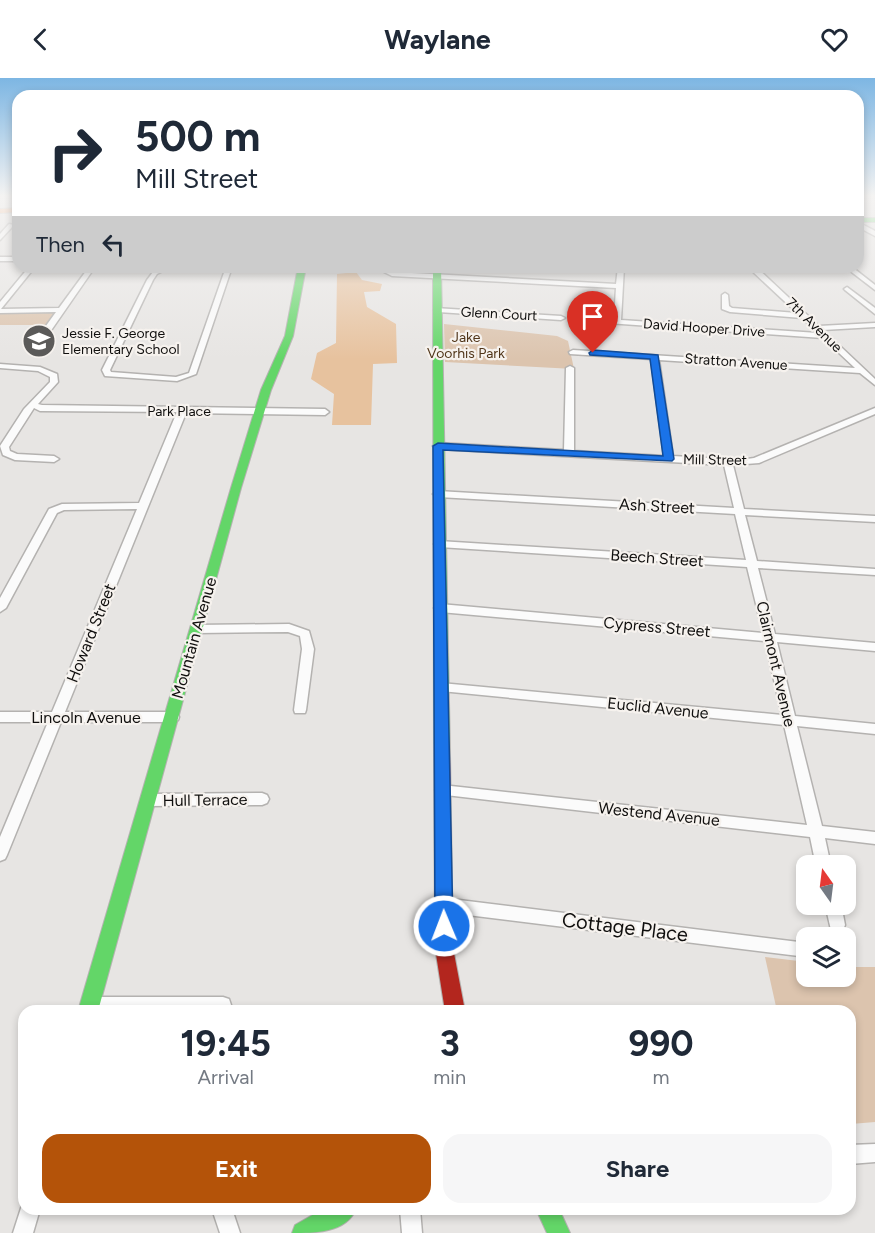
<!DOCTYPE html>
<html lang="en">
<head>
<meta charset="utf-8">
<style>
  :root { --surface:#fff; --page:#f6f6f7; --text:#1f2937; --muted:#747a83; --accent:#b45309 }
  body { margin:0; font-family:Figtree,sans-serif; background:var(--page); color:var(--text); height:100vh; display:flex; flex-direction:column; font-size:22px; white-space:nowrap }
  * { box-sizing:border-box; margin:0 }
  p { font-size:20px; color:var(--muted) }
  .icon { flex:none; width:33px; height:33px; fill:none; stroke:currentColor; stroke-width:2; stroke-linecap:round; stroke-linejoin:round }
  .map { position:relative; flex:1; overflow:hidden }
  .panel { position:absolute; left:18px; top:927px; width:838px; height:210px; display:flex; flex-direction:column; background:var(--surface); border-radius:18px; box-shadow:0 3px 9px #0003 }
  .panel>* { flex:none }
  .hud { position:absolute; left:12px; top:12px; width:852px; height:183px; border-radius:18px; box-shadow:0 3px 9px #0003; background:#fff; color:var(--text); overflow:hidden }
  .needle { width:39px; rotate:346deg }
  .tools { position:absolute; left:796px; top:777px; display:grid; gap:12px }
  .tools a { display:grid; place-items:center; width:60px; height:60px; border-radius:12px; background:var(--surface); box-shadow:0 3px 9px #0003; font-size:30px }
  .pin { position:absolute; display:grid; place-items:center; width:51px; height:51px; color:#fff; margin:-62px -26px; border-radius:50% 50% 50% 0; rotate:-45deg; box-shadow:0 0 6px #0007 }
  .pin .icon { rotate:45deg }
  .me { position:absolute; width:66px; margin:-33px; rotate:359deg; stroke-linejoin:round; filter:drop-shadow(0 0 4px #0008) }
  .turn { display:flex; align-items:center; gap:21px; height:126px; padding:0 24px; font-size:27px }
  .turn .icon { width:78px; height:78px; stroke-width:2.5 }
  .turn b { display:block; font-size:42px; line-height:51px }
  .then { display:flex; align-items:center; height:57px; padding:0 24px; background:#0003; gap:12px; font-size:22px }
  .eta { display:flex; justify-content:space-evenly; align-items:center; height:102px; text-align:center }
  .eta b { font-size:36px; font-weight:700; line-height:42px }
  .action { display:flex; gap:12px; margin-top:auto; padding:12px 24px }
  .action a { flex:1; height:69px; border-radius:18px; background:var(--accent); color:#fff; font-size:24px; font-weight:700; line-height:69px; text-align:center }
  .action a+a { background:var(--page); color:var(--text) }
  header { display:flex; justify-content:space-between; align-items:center; height:78px; padding:0 24px; background:var(--surface); font-size:27px; font-weight:700 }
  .map>svg:first-child { display:block }
  .green { fill:#dcc4ae }
  .forest { fill:#e7c29e }
  .lines { fill:none; stroke-linecap:round; stroke-linejoin:round }
  .street-casing { stroke:#b4b2b0; stroke-width:3 }
  .fast-casing { stroke:#b4b2b0; stroke-width:2 }
  .slow-casing { stroke:#b4b2b0; stroke-width:2 }
  .jam-casing { stroke:#b4b2b0; stroke-width:2 }
  .street { fill:#fbfbfb; fill-rule:evenodd }
  .fast { fill:#63d668; fill-rule:evenodd }
  .slow { fill:#ff974d; fill-rule:evenodd }
  .jam { fill:#b3261e; fill-rule:evenodd }
  .route { fill:#1a73e8; stroke:#114b97; stroke-width:1.5 }
  .labels { text-anchor:middle; dominant-baseline:central; stroke-width:4.5; stroke-linejoin:round; paint-order:stroke }
  .far-street-label { font-size:14px; fill:#100f0e; stroke:#f6f2ee }
  .far-poi-label { font-size:14px; fill:#100f0e; stroke:#f6f2ee; text-anchor:start }
  .far-park-label { font-size:14px; fill:#51361a; stroke:#f6f2ee }
  .street-label { font-size:16px; fill:#100f0e; stroke:#f6f2ee }
  .near-street-label { font-size:20px; fill:#100f0e; stroke:#f6f2ee }
</style>
</head>
<body>
<header><svg class="icon" aria-label="back" viewBox="0 0 24 24"><path d="M15 5l-7 7 7 7"/></svg>Waylane<svg class="icon" aria-label="heart" viewBox="0 0 24 24"><path d="M12 20l-8-8c-3-5 5-10 8-4 3-6 11-1 8 4z"/></svg></header>
<div class="map">
<svg width="875" height="1155" viewBox="0 0 875 1155">
  <rect width="100%" height="100%" fill="#e7e5e3"/>
  <g class="green">
    <polygon points="61,232 53,247 0,247 0,234"/>
    <polygon points="444,246 557,258 568,263 574,291 445,284"/>
    <polygon points="765,879 807,884 807,898 846,898 846,889 875,889 875,1044 851,1046 850,933 777,933"/>
  </g>
  <polygon class="forest" points="356,194 362,202 382,206 380,213 364,214 367,229 396,246 397,285 373,286 371,347 332,347 334,316 311,301 317,275 336,265 337,196"/>
  <g class="lines">
    <g class="street-casing">
      <g id="street">
        <polygon points="858,144 875,153 875,158 858,149"/>
        <polygon points="9,146 14,147 0,162 0,156"/>
        <rect x="0" y="179" width="18" height="4"/>
        <polygon points="29,189 35,189 1,231 59,230 89,189 95,189 50,254 43,252 56,234 0,235 0,224"/>
        <polygon points="163,189 171,189 157,196 153,202 110,292 111,294 176,299 189,295 226,189 232,189 196,296 177,303 105,298 102,292 147,202 153,194"/>
        <polygon points="382,189 393,194 616,206 618,189 624,189 621,242 818,255 802,240 730,234 722,231 722,217 725,215 728,217 729,228 732,230 797,235 752,193 711,191 708,189 756,189 819,248 875,245 875,249 823,252 875,301 875,307 860,295 659,282 673,378 740,382 754,380 875,330 875,336 759,385 733,387 744,431 875,438 875,444 745,437 757,483 875,491 875,497 758,490 775,556 875,565 875,573 777,564 795,638 875,646 875,656 797,648 822,748 875,754 875,766 825,760 831,788 816,788 810,759 437,716 435,712 437,708 442,707 807,747 784,647 441,613 435,609 441,605 782,637 765,563 440,534 434,530 440,526 763,555 747,489 439,469 434,466 439,463 746,482 735,436 438,419 433,416 438,413 734,430 724,387 438,371 433,368 438,365 564,372 566,290 570,288 574,290 574,373 664,378 651,281 570,276 569,274 573,272 855,290 823,260 579,243 579,239 582,239 614,241 616,210 392,198 380,192 380,190"/>
        <polygon points="845,189 852,189 875,207 875,212"/>
        <polygon points="847,209 875,230 875,236 845,212 844,211"/>
        <polygon points="435,230 561,238 565,240 561,242 438,234 434,232"/>
        <polygon points="0,286 40,289 57,296 58,304 38,326 42,327 325,331 329,334 325,337 186,335 65,634 173,634 178,636 179,639 178,642 173,644 61,644 7,777 5,781 0,783 0,759 48,644 0,644 0,634 52,634 137,431 64,432 57,435 6,530 0,534 0,520 49,431 62,426 139,425 177,334 40,333 34,330 9,369 10,373 17,376 54,378 59,381 54,384 15,382 3,377 0,368 24,331 50,304 50,299 38,293 0,290"/>
        <polygon points="289,546 309,553 314,571 306,632 305,635 295,635 294,632 302,571 300,558 288,554 197,555 191,551 197,547"/>
        <polygon points="262,715 267,717 269,721 267,725 262,727 149,728 144,726 142,722 144,718 149,716"/>
        <polygon points="443,820 807,865 807,879 443,834 438,832 435,827 438,822"/>
        <polygon points="825,826 841,826 845,847 843,852 837,854 831,852"/>
        <polygon points="90,919 223,919 229,921 231,927 228,933 84,933 82,927 84,921"/>
        <polygon points="875,1066 875,1084 850,1086 850,1067"/>
        <polygon points="23,1124 24,1131 40,1131 33,1155 13,1155"/>
        <polygon points="212,1131 232,1131 240,1155 220,1155"/>
        <polygon points="400,1131 420,1131 422,1155 402,1155"/>
      </g>
    </g>
    <g class="fast-casing">
      <g id="fast">
        <rect x="858" y="140" width="17" height="4"/>
        <polygon points="298,189 306,189 293,258 271,312 241,410 98,933 78,933 231,410 261,312 285,258"/>
        <polygon points="433,189 441,189 450,678 447,682 437,682 434,678"/>
        <path d="M 323,1131 L 356,1131 C 346,1155 314,1155 292,1155 L 295,1147 Z"/>
        <polygon points="536,1131 559,1131 570,1155 547,1155"/>
      </g>
    </g>
    <g class="slow-casing">
      <polygon id="slow" points="18,130 18,134 0,135 0,131"/>
    </g>
    <g class="jam-casing">
      <polygon id="jam" points="442,672 447,674 450,678 453,870 465,933 445,933 435,870 434,678 437,674"/>
    </g>
    <use href="#street" class="street"/>
    <use href="#fast" class="fast"/>
    <use href="#slow" class="slow"/>
    <use href="#jam" class="jam"/>
  </g>
  <linearGradient id="sky" x2="0" y2="1"><stop stop-color="#7db6e3"/><stop offset="0.42" stop-color="#f4f3f2"/><stop offset="1" stop-color="#f4f3f2" stop-opacity="0"/></linearGradient>
  <rect width="875" height="281" fill="url(#sky)"/>
  <polygon class="route" points="593,272 658,277 674,381 672,383 443,372 453,848 450,854 444,856 437,854 435,848 433,368 438,365 663,378 650,281 590,277 589,275"/>
  <defs>
    <g id="school-disc" transform="scale(1.725)"><circle r="9.5" fill="#5b5a59" stroke="#f6f2ee"/><path d="M0-5L7-2L0 1L-7-2ZM-4 1L0 2.5L4 1V4Q0 6-4 4Z" fill="#fff"/></g>
  </defs>
  <g fill-rule="evenodd">
    <use href="#school-disc" x="39" y="263"/>
  </g>
  <g class="labels">
    <g class="far-street-label">
      <text transform="translate(499 236) rotate(3)">Glenn Court</text>
      <text transform="translate(814 247) rotate(44)">7th Avenue</text>
      <text transform="translate(704 250) rotate(4)">David Hooper Drive</text>
      <text transform="translate(736 284) rotate(4)">Stratton Avenue</text>
      <text x="179" y="333">Park Place</text>
      <text transform="translate(715 382) rotate(1)">Mill Street</text>
    </g>
    <g class="far-poi-label">
      <text x="62" y="255">Jessie F. George<tspan x="62" dy="16">Elementary School</tspan></text>
    </g>
    <g class="far-park-label">
      <text x="466" y="259">Jake<tspan x="466" dy="16">Voorhis Park</tspan></text>
    </g>
    <g class="street-label">
      <text transform="translate(657 428) rotate(3)">Ash Street</text>
      <text transform="translate(657 480) rotate(4)">Beech Street</text>
      <text transform="translate(657 549) rotate(5)">Cypress Street</text>
      <text transform="translate(91 555) rotate(-68)">Howard Street</text>
      <text transform="translate(194 560) rotate(-74)">Mountain Avenue</text>
      <text transform="translate(776 586) rotate(77)">Clairmont Avenue</text>
      <text transform="translate(658 630) rotate(6)">Euclid Avenue</text>
      <text x="86" y="639">Lincoln Avenue</text>
      <text transform="translate(205 722) rotate(-1)">Hull Terrace</text>
      <text transform="translate(659 736) rotate(6)">Westend Avenue</text>
    </g>
    <g class="near-street-label">
      <text transform="translate(625 849) rotate(7)">Cottage Place</text>
    </g>
  </g>
</svg>
<div class="tools">
<a><svg class="needle" viewBox="-14 -14 28 28"><path d="M0-13l5 13h-10z" fill="#e53935"/><path d="M0 13l5-13h-10z" fill="#747a83"/></svg></a>
<a><svg class="icon" aria-label="layers" viewBox="0 0 24 24"><path d="M12 4l9 5-9 5-9-5zM3 14l9 5 9-5"/></svg></a>
</div>
<div class="pin" style="left:593px;top:275px;background:#d93025"><svg class="icon" aria-label="arrive" viewBox="0 0 24 24"><path d="M6 21V4h12l-3 4 3 4H6"/></svg></div>
<svg class="me" style="left:444px;top:848px" viewBox="-20 -20 40 40"><circle r="17" fill="#1a73e8" stroke="#fff" stroke-width="3"/><path d="M0-11L8 9 0 5-8 9z" fill="#fff"/></svg>
<div class="hud">
<div class="turn"><svg class="icon" aria-label="right" viewBox="0 0 24 24"><path d="M7 20v-9h11M14 6l5 5-5 5"/></svg><div><b>500 m</b>Mill Street</div></div>
<div class="then">Then<svg class="icon" aria-label="left" viewBox="0 0 24 24"><path d="M17 20v-9H6M10 6l-5 5 5 5"/></svg></div>
</div>
<section class="panel">
<div class="eta">
<div><b>19:45</b><p>Arrival</p></div>
<div><b>3</b><p>min</p></div>
<div><b>990</b><p>m</p></div>
</div>
<div class="action"><a>Exit</a><a>Share</a></div>
</section>
</div>
</body>
</html>
